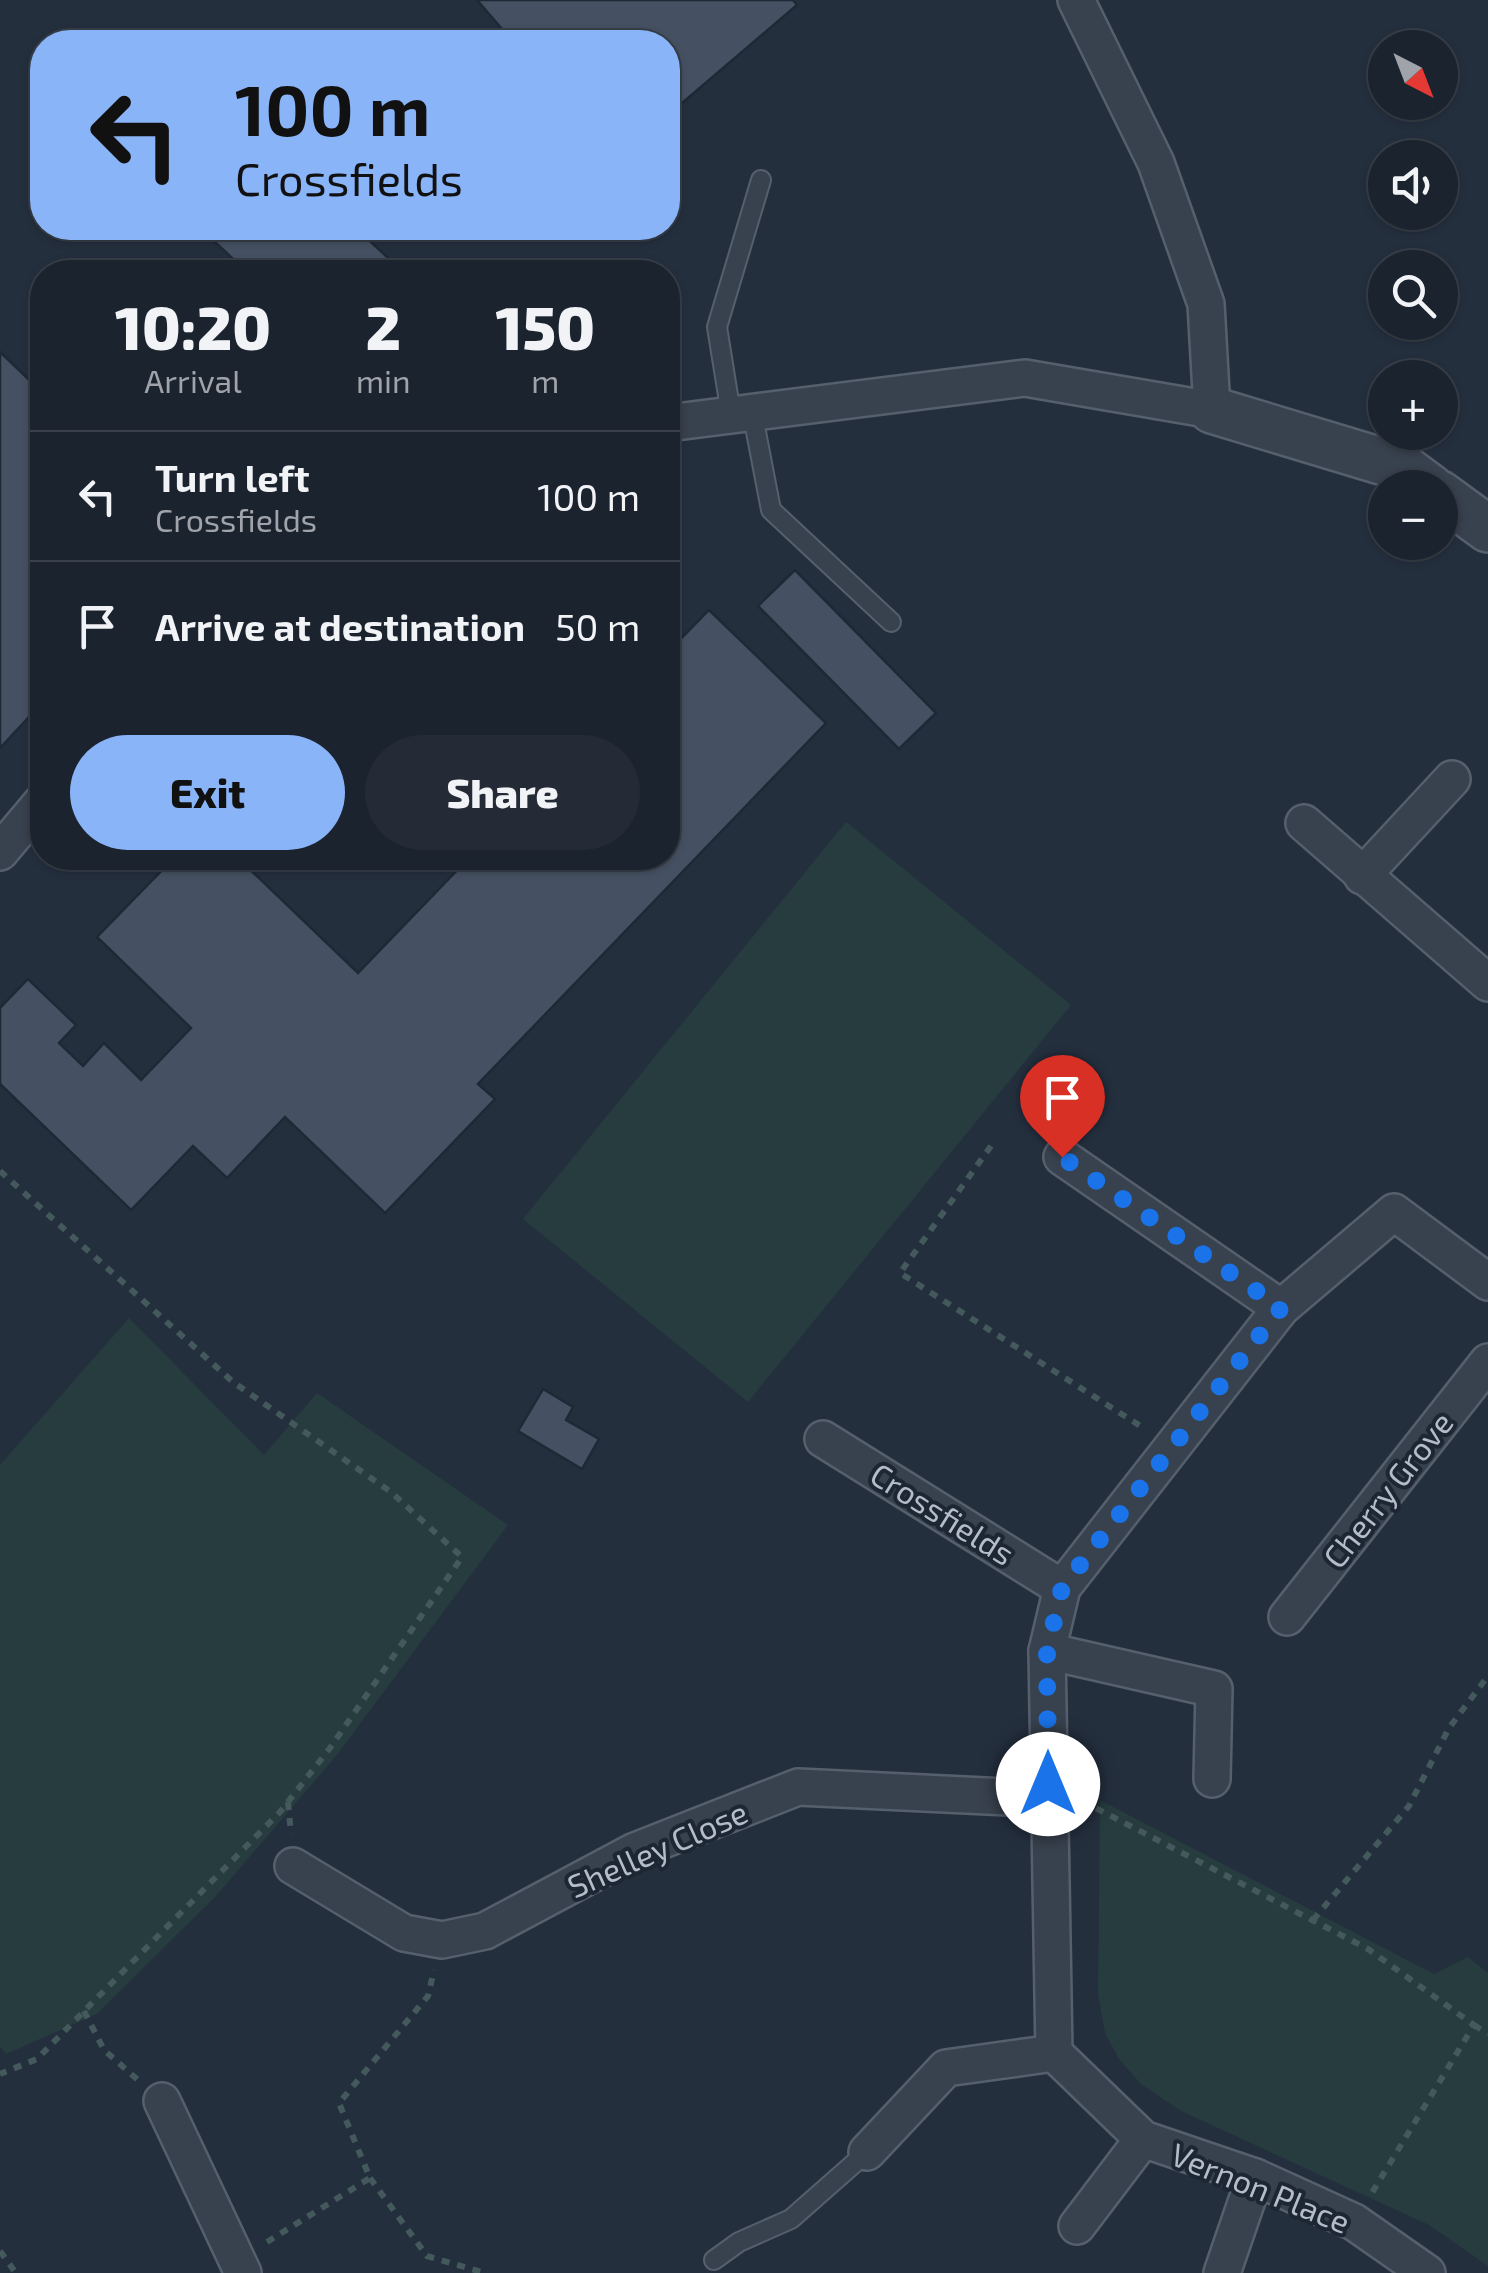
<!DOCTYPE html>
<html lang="en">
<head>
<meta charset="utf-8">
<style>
  :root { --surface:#1b232e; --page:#242b36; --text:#f1f3f6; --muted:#a0a4aa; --line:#39404a; --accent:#8ab4f8 }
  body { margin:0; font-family:"Exo 2",sans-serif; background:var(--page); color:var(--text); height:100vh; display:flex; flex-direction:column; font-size:38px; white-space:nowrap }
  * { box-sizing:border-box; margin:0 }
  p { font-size:32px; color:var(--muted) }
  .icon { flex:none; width:55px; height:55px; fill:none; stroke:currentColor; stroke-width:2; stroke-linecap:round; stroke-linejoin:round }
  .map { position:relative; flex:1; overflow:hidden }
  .panel { position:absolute; left:30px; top:260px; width:650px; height:610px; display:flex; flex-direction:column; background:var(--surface); border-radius:40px; box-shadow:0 2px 8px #0004,0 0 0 2px var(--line) }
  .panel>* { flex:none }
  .guide { position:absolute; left:30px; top:30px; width:650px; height:210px; border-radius:40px; box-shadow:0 2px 8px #0004,0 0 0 2px var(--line); background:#8ab4f8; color:#111; overflow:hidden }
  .needle { width:65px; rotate:138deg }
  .buttons { position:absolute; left:1368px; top:30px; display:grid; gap:20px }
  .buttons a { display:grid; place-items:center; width:90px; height:90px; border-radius:50%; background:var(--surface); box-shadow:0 2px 8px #0004,0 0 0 2px var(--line); font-size:50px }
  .pin { position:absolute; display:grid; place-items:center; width:85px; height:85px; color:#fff; margin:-102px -42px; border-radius:50% 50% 50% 0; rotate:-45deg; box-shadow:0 0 10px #0007 }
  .pin .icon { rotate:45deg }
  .me { position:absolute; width:110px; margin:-55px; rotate:0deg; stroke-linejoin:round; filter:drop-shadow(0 0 8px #0008) }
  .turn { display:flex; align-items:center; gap:35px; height:210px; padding:0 40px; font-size:45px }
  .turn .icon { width:130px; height:130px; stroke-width:2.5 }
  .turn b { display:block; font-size:70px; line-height:85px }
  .eta { display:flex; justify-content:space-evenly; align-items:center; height:170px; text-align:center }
  .eta b { font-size:60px; font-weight:800; line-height:70px }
  .cta { display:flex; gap:20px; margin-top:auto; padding:20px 40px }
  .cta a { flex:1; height:115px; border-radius:60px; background:var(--accent); color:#111; font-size:40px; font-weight:800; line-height:115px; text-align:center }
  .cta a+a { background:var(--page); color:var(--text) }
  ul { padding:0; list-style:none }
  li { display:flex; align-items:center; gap:30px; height:130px; padding:0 40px; border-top:2px solid var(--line) }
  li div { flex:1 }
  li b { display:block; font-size:38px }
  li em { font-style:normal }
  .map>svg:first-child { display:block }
  .green { fill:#263c3f }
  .building { fill:#455162; stroke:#1f2835; stroke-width:2.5 }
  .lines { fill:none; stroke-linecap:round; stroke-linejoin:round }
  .service-casing { stroke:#565f6c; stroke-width:22 }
  .minor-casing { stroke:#565f6c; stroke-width:40 }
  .tertiary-casing { stroke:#565f6c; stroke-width:50 }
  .path { stroke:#44595c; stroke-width:6; stroke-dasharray:8 8; stroke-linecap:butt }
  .service { stroke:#38414e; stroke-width:18 }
  .minor { stroke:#38414e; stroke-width:35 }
  .tertiary { stroke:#38414e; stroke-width:45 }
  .route { stroke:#1a73e8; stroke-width:18; stroke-dasharray:0 32.4 }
  .labels { text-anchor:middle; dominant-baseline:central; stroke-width:8; stroke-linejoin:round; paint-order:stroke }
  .street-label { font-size:32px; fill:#b4bcc9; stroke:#1d2633 }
</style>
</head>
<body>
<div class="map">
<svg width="1488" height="2273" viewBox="0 0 1488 2273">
  <rect width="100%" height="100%" fill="#242f3e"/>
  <g class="green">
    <polygon points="846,822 1071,1005 748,1402 523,1219"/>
    <polygon points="129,1318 264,1455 317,1393 508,1525 336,1756 216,1896 97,2014 6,2054 0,2047 0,1465"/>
    <polygon points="1100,1800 1434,1974 1468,1957 1488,1973 1488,2266 1429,2225 1181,2111 1141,2084 1119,2059 1105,2033 1098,1994"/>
  </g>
  <g class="building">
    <polygon points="477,0 793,0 797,5 668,115 668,42 513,42"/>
    <polygon points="200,228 356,228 403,272 247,272"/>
    <polygon points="0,352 42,392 42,703 0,748"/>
    <polygon points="795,570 936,713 899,749 758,606"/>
    <polygon points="709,610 826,723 478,1084 495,1099 385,1213 285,1117 227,1178 193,1146 131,1210 0,1084 0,1008 28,979 76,1025 59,1043 83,1066 104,1043 141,1080 191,1028 97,937 174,858 238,858 358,973 469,858 668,858 668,652"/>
    <polygon points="543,1389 573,1407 566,1420 599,1439 582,1469 518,1431"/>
  </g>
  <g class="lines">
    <g class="service-casing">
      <g id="service">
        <polyline points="752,411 771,510 891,622"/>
        <polyline points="731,414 717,327 761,180"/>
        <polyline points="714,2260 739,2242 791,2219 867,2152"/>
      </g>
    </g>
    <g class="minor-casing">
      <g id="minor">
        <polyline points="668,423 1025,378 1212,410 1206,304 1156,163 1076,0"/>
        <polyline points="1304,823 1488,983"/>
        <polyline points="0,852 42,802"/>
        <polyline points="1362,876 1452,779"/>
        <polyline points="1062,1157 1281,1308"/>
        <polyline points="823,1439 1062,1588"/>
        <polyline points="1287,1617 1488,1362"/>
        <polyline points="1047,1651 1214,1689 1212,1779"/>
        <polyline points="293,1866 404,1933 442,1940 485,1931 635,1851 798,1787 1048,1799"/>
        <polyline points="162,2101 243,2273"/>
        <polyline points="867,2152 946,2068 1054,2053"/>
        <polyline points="1077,2226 1143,2139"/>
        <polyline points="1222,2273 1255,2177"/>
        <polyline points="1427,2273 1354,2222 1255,2177 1143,2139 1054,2053 1047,1651 1062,1588 1281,1308 1394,1212 1488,1282"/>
      </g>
    </g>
    <g class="tertiary-casing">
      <g id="tertiary">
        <polyline points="1212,410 1404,468 1431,488"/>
        <polyline points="1440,494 1488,529"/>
      </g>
    </g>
    <g class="path">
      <polyline points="991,1146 900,1273 1142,1427"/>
      <polyline points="0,1171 233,1382 391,1492 462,1557 330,1748 280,1812 37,2059 0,2074"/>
      <polyline points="1082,1801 1368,1949 1474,2025 1370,2196"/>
      <polyline points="288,1802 291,1834"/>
      <polyline points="1313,1920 1409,1806 1449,1728 1488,1676"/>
      <polyline points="84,2011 104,2050 138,2080"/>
      <polyline points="1474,2025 1488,2034"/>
      <polyline points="370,2178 427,2256 485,2273"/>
      <polyline points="267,2242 370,2178 339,2103 428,1996 434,1970"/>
      <polyline points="0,2251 16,2273"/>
    </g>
    <use href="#service" class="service"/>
    <use href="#minor" class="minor"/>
    <use href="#tertiary" class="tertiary"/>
  </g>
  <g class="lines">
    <polyline class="route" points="1048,1784 1047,1651 1062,1588 1281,1308 1062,1157"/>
  </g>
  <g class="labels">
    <g class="street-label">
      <text transform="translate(1387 1489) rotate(-52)">Cherry Grove</text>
      <text transform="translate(943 1513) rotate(32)">Crossfields</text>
      <text transform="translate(657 1848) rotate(-24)">Shelley Close</text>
      <text transform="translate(1261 2187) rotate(22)">Vernon Place</text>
    </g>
  </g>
</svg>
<div class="buttons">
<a><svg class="needle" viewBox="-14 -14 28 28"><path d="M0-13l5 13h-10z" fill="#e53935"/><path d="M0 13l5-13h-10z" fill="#a0a4aa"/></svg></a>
<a><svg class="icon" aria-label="sound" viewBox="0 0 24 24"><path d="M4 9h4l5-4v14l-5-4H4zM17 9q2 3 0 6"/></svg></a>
<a><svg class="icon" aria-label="search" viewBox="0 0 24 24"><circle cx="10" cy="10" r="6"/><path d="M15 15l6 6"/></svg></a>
<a>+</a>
<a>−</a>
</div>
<div class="pin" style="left:1062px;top:1157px;background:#d93025"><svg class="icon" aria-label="arrive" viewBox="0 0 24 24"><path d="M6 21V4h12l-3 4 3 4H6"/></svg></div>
<svg class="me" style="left:1048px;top:1784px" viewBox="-20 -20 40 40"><circle r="19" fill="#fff"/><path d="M0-13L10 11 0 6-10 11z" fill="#1a73e8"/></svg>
<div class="guide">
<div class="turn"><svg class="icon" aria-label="left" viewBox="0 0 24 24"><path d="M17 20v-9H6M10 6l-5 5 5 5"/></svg><div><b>100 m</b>Crossfields</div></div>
</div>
<section class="panel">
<div class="eta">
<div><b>10:20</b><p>Arrival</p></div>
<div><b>2</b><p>min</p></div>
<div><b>150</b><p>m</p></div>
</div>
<ul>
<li><svg class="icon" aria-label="left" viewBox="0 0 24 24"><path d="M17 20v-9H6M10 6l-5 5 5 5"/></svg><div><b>Turn left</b><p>Crossfields</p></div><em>100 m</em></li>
<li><svg class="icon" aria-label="arrive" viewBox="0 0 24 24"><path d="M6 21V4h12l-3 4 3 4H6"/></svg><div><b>Arrive at destination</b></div><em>50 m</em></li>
</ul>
<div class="cta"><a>Exit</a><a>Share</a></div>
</section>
</div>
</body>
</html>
